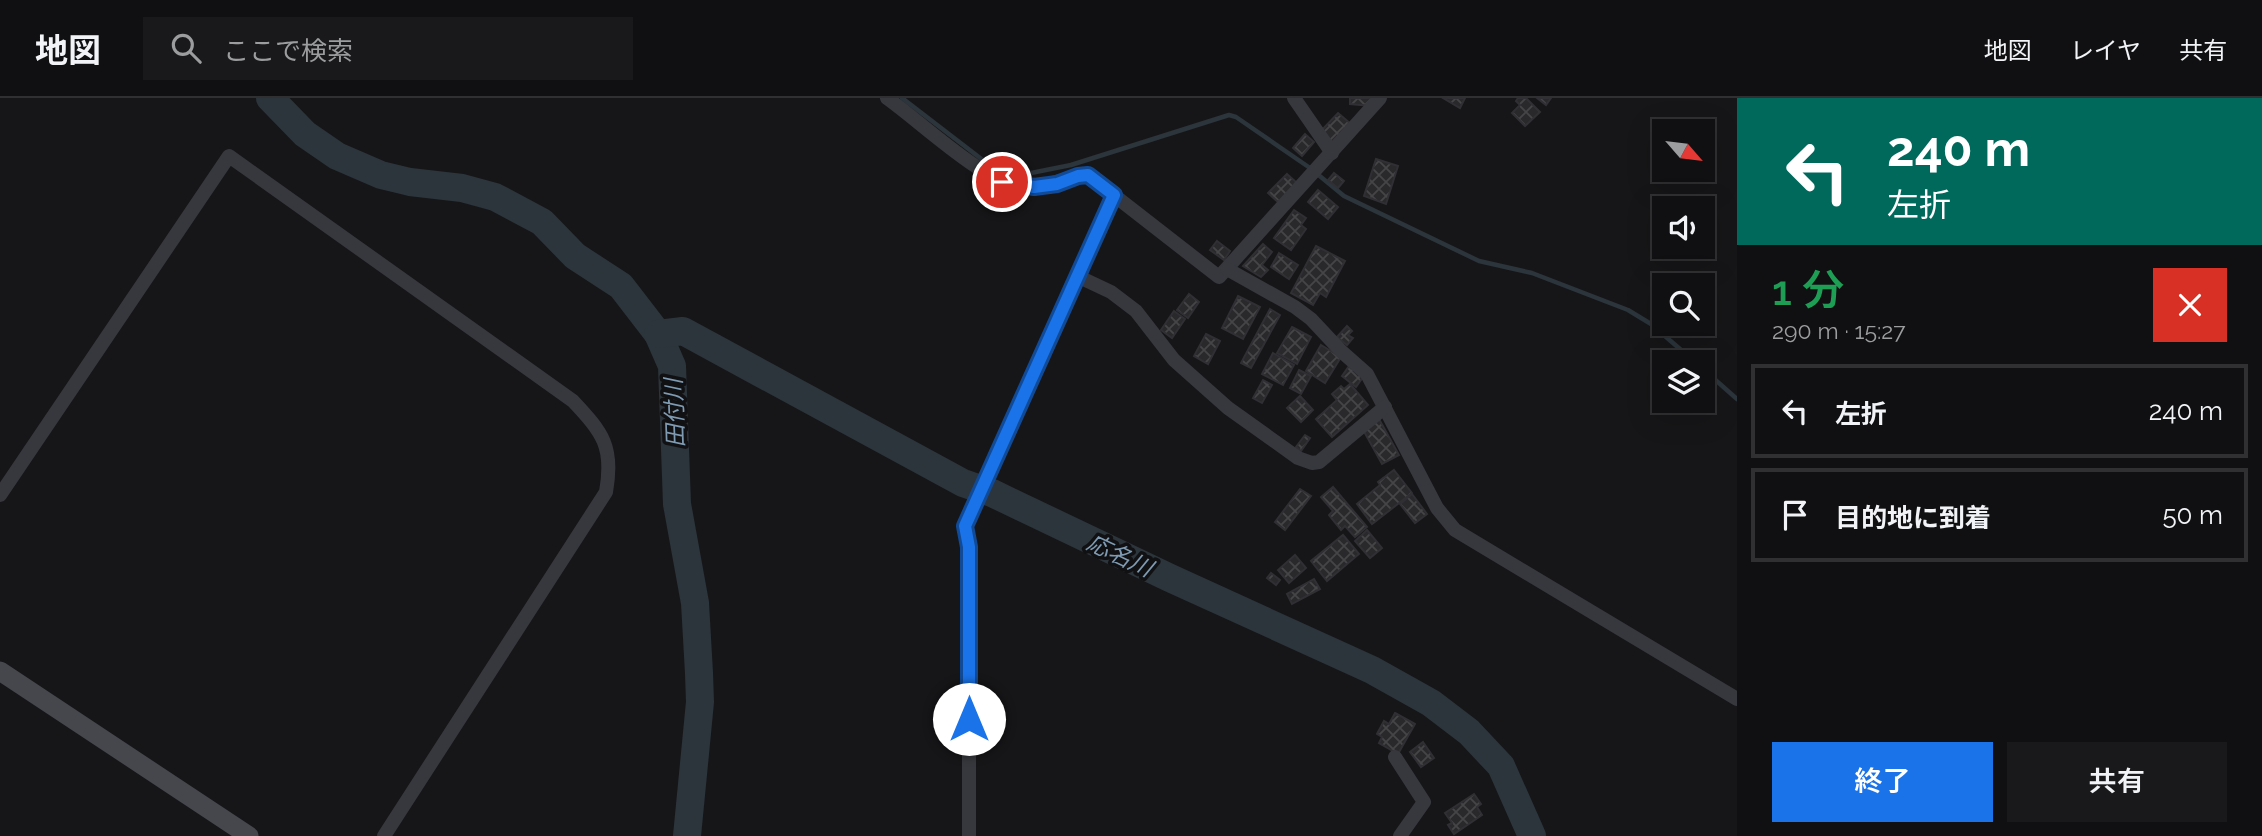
<!DOCTYPE html>
<html lang="ja">
<head>
<meta charset="utf-8">
<style>
  :root { --surface:#101012; --page:#19191b; --text:#f1f3f6; --muted:#9c9d9f; --line:#303032; --accent:#1a73e8 }
  body { margin:0; font-family:Raleway,"Noto Sans JP",sans-serif; background:var(--page); color:var(--text); height:100vh; display:flex; flex-direction:column; font-size:26px; white-space:nowrap }
  * { box-sizing:border-box; margin:0 }
  p { font-size:23px; color:var(--muted) }
  .icon { flex:none; width:38px; height:38px; fill:none; stroke:currentColor; stroke-width:2; stroke-linecap:round; stroke-linejoin:round }
  .map { position:relative; flex:1; overflow:hidden }
  .drawer { display:flex; flex-direction:column; background:var(--surface); width:525px }
  .drawer>* { flex:none }
  .guide { background:#00695c; color:#fff; overflow:hidden }
  .needle { width:46px; rotate:118deg }
  .controls { position:absolute; left:1652px; top:21px; display:grid; gap:14px }
  .controls a { display:grid; place-items:center; width:63px; height:63px; border-radius:0px; background:var(--surface); box-shadow:0 7px 28px #0002,0 0 0 2px var(--line); font-size:35px }
  .pin { position:absolute; display:grid; place-items:center; width:60px; height:60px; color:#fff; margin:-30px; border:4px solid #fff; border-radius:50%; box-shadow:0 2px 7px #0007 }
  .me { position:absolute; width:77px; margin:-38px; rotate:0deg; stroke-linejoin:round; filter:drop-shadow(0 0 5px #0008) }
  .turn { display:flex; align-items:center; gap:24px; height:147px; padding:0 35px; font-size:32px }
  .turn .icon { width:91px; height:91px; stroke-width:2.5 }
  .turn b { display:block; font-size:49px; line-height:60px }
  .round { display:grid; place-items:center; flex:none; width:74px; height:74px; border-radius:0px; background:var(--page) }
  .headline { display:flex; align-items:center; justify-content:space-between; height:119px; padding:0 35px }
  h1 { font-size:42px; font-weight:600; line-height:52px; color:#1e9e55 }
  .action { display:flex; gap:14px; margin-top:auto; padding:14px 35px }
  .action a { flex:1; height:80px; border-radius:0px; background:var(--accent); color:#fff; font-size:28px; font-weight:600; line-height:80px; text-align:center }
  .action a+a { background:var(--page); color:var(--text) }
  ul { padding:0; list-style:none }
  li { display:flex; align-items:center; gap:21px; height:94px; margin:0 14px 10px; padding:0 21px; border:4px solid var(--line); border-radius:0px }
  li div { flex:1 }
  li b { display:block; font-size:26px }
  li em { font-style:normal }
  header { display:flex; align-items:center; gap:42px; box-sizing:border-box; height:98px; padding:0 35px; background:var(--surface); border-bottom:2px solid var(--line) }
  header strong { font-size:33px }
  nav { display:flex; gap:38px; margin-inline-start:auto; font-size:24px }
  .search { width:490px; height:63px; background:var(--page); display:flex; align-items:center; gap:18px; box-sizing:border-box; padding:0 24px; border-radius:0px; color:var(--muted); font-size:26px }
  main { display:flex; flex:1; min-height:0 }
  .map>svg:first-child { display:block }
  .lines { fill:none; stroke-linecap:round; stroke-linejoin:round }
  .stream { stroke:#2c353c; stroke-width:4.5 }
  .river { stroke:#2c353c; stroke-width:28 }
  .building { fill:url(#building-cross-hatch); stroke:#303034; stroke-width:2 }
  .street { stroke:#37383d; stroke-width:14 }
  .secondary { stroke:#45474d; stroke-width:19 }
  .route-casing { stroke:#114b97; stroke-width:18 }
  .route { stroke:#1a73e8; stroke-width:12 }
  .labels { text-anchor:middle; dominant-baseline:central; stroke-width:7; stroke-linejoin:round; paint-order:stroke }
  .water-label { font-size:23px; font-style:italic; fill:#7f9bb3; stroke:#111113 }
</style>
</head>
<body>
<header>
<strong>地図</strong>
<div class="search"><svg class="icon" aria-label="search" viewBox="0 0 24 24"><circle cx="10" cy="10" r="6"/><path d="M15 15l6 6"/></svg>ここで検索</div>
<nav><a>地図</a><a>レイヤ</a><a>共有</a></nav>
</header>
<main>
<div class="map">
<svg width="1737" height="738" viewBox="0 0 1737 738">
  <defs>
    <pattern id="building-cross-hatch" width="8" height="8" patternUnits="userSpaceOnUse" patternTransform="scale(1.75)"><rect width="8" height="8" fill="#29292c"/><path d="M0 0l8 8M0 8l8-8" fill="none" stroke="#454548"/></pattern>
  </defs>
  <rect width="100%" height="100%" fill="#161618"/>
  <g class="lines">
    <g class="stream">
      <polyline points="902,0 984,63 1012,76 1021,77 1071,67 1229,17 1236,19 1310,70 1344,98 1479,163 1532,175 1628,212 1651,226 1695,264"/>
      <polyline points="1703,271 1737,301"/>
    </g>
    <g class="river">
      <polyline points="270,0 305,36 337,58 381,77 410,84 462,90 495,99 542,124 575,158 621,188 658,236 672,268 677,406 695,505 699,575 700,604 687,738"/>
      <polyline points="658,236 683,233 963,385 992,395 1170,480 1372,572 1431,605 1469,634 1501,668 1532,738"/>
    </g>
  </g>
  <g class="building">
    <polygon points="1350,0 1372,0 1371,8 1350,6"/>
    <polygon points="1443,0 1465,0 1460,10"/>
    <polygon points="1518,0 1526,0 1540,14 1525,28 1512,15 1520,7 1516,3"/>
    <polygon points="1537,0 1551,0 1546,7"/>
    <polygon points="1338,15 1351,26 1333,46 1320,34"/>
    <polygon points="1305,36 1314,44 1302,58 1293,50"/>
    <polygon points="1376,61 1398,68 1386,106 1364,98"/>
    <polygon points="1334,75 1344,83 1338,90 1328,82"/>
    <polygon points="1287,76 1297,85 1278,104 1268,95"/>
    <polygon points="1318,92 1338,109 1328,121 1308,104"/>
    <polygon points="1294,112 1306,120 1301,127 1306,131 1291,152 1274,140"/>
    <polygon points="1217,143 1230,153 1224,162 1210,152"/>
    <polygon points="1263,146 1272,154 1262,167 1268,172 1261,179 1243,168"/>
    <polygon points="1316,148 1345,163 1326,199 1320,195 1313,207 1291,195"/>
    <polygon points="1279,155 1298,167 1289,181 1271,169"/>
    <polygon points="1189,196 1199,204 1188,220 1177,212"/>
    <polygon points="1238,198 1260,209 1243,241 1222,230"/>
    <polygon points="1270,211 1280,217 1251,270 1241,265"/>
    <polygon points="1174,213 1185,221 1172,240 1161,232"/>
    <polygon points="1347,228 1352,233 1348,237 1353,240 1347,247 1337,239"/>
    <polygon points="1292,229 1311,239 1297,266 1277,255"/>
    <polygon points="1206,236 1220,243 1208,266 1194,258"/>
    <polygon points="1321,247 1341,259 1325,285 1306,273"/>
    <polygon points="1273,255 1294,267 1283,287 1262,276"/>
    <polygon points="1349,268 1363,279 1356,289 1342,278"/>
    <polygon points="1299,272 1311,278 1301,296 1290,290"/>
    <polygon points="1263,282 1272,287 1262,305 1253,300"/>
    <polygon points="1350,286 1368,307 1332,339 1316,321 1337,302 1332,296 1341,288 1344,291"/>
    <polygon points="1300,298 1313,312 1301,324 1287,310"/>
    <polygon points="1379,321 1399,357 1382,366 1362,330"/>
    <polygon points="1305,337 1310,340 1301,353 1296,349"/>
    <polygon points="1394,372 1412,395 1372,426 1357,406 1380,387 1378,384"/>
    <polygon points="1333,389 1367,429 1355,439 1345,428 1341,432 1329,417 1333,413 1321,399"/>
    <polygon points="1300,391 1311,398 1285,432 1275,424"/>
    <polygon points="1412,396 1427,416 1415,425 1400,406"/>
    <polygon points="1367,432 1382,450 1370,460 1355,443"/>
    <polygon points="1343,437 1359,456 1327,483 1311,463"/>
    <polygon points="1295,457 1306,470 1289,485 1278,472"/>
    <polygon points="1271,475 1280,482 1276,487 1267,480"/>
    <polygon points="1314,481 1320,491 1292,506 1287,496"/>
    <polygon points="1395,615 1415,626 1398,656 1379,645 1382,639 1377,636 1384,623 1389,626"/>
    <polygon points="1423,644 1434,660 1421,669 1410,654"/>
    <polygon points="1474,696 1481,706 1477,709 1482,717 1454,736 1448,727 1452,725 1445,715"/>
  </g>
  <g class="lines">
    <g class="street">
      <path d="M 887,0 C 921,24 985,86 1023,89 C 1046,91 1066,78 1088,77 L 1219,179 L 1380,0"/>
      <polyline points="1294,0 1332,55"/>
      <polyline points="1227,171 1295,209 1311,221 1341,253 1367,276 1437,410 1455,432 1737,601"/>
      <polyline points="1077,178 1111,194 1136,213 1174,262 1228,310 1298,360 1312,365 1319,364 1385,309"/>
      <path d="M 0,397 L 229,58 L 573,303 C 603,335 614,349 606,394 L 384,738"/>
      <polyline points="1395,659 1424,704 1400,738"/>
      <polyline points="969,738 969,449 966,428 1114,97"/>
    </g>
    <polyline class="secondary" points="0,573 249,738"/>
  </g>
  <g class="lines">
    <g class="route-casing">
      <polyline id="route" points="969,621 969,449 965,428 1114,97 1088,77 1078,78 1057,86 1034,89 1002,84"/>
    </g>
    <use href="#route" class="route"/>
  </g>
  <g class="labels">
    <g class="water-label">
      <text transform="translate(674 315) rotate(-92)">田付川</text>
      <text transform="translate(1120 457) rotate(25)">応名川</text>
    </g>
  </g>
</svg>
<div class="controls">
<a><svg class="needle" viewBox="-14 -14 28 28"><path d="M0-13l5 13h-10z" fill="#e53935"/><path d="M0 13l5-13h-10z" fill="#9c9d9f"/></svg></a>
<a><svg class="icon" aria-label="sound" viewBox="0 0 24 24"><path d="M4 9h4l5-4v14l-5-4H4zM17 9q2 3 0 6"/></svg></a>
<a><svg class="icon" aria-label="search" viewBox="0 0 24 24"><circle cx="10" cy="10" r="6"/><path d="M15 15l6 6"/></svg></a>
<a><svg class="icon" aria-label="layers" viewBox="0 0 24 24"><path d="M12 4l9 5-9 5-9-5zM3 14l9 5 9-5"/></svg></a>
</div>
<div class="pin" style="left:1002px;top:84px;background:#d93025"><svg class="icon" aria-label="arrive" viewBox="0 0 24 24"><path d="M6 21V4h12l-3 4 3 4H6"/></svg></div>
<svg class="me" style="left:969px;top:621px" viewBox="-20 -20 40 40"><circle r="19" fill="#fff"/><path d="M0-13L10 11 0 6-10 11z" fill="#1a73e8"/></svg>
</div>
<section class="drawer">
<div class="guide">
<div class="turn"><svg class="icon" aria-label="left" viewBox="0 0 24 24"><path d="M17 20v-9H6M10 6l-5 5 5 5"/></svg><div><b>240 m</b>左折</div></div>
</div>
<div class="headline"><div><h1>1 分</h1><p>290 m · 15:27</p></div><a class="round" style="background:#d93025;color:#fff"><svg class="icon" aria-label="close" viewBox="0 0 24 24"><path d="M6 6l12 12M18 6L6 18"/></svg></a></div>
<ul>
<li><svg class="icon" aria-label="left" viewBox="0 0 24 24"><path d="M17 20v-9H6M10 6l-5 5 5 5"/></svg><div><b>左折</b></div><em>240 m</em></li>
<li><svg class="icon" aria-label="arrive" viewBox="0 0 24 24"><path d="M6 21V4h12l-3 4 3 4H6"/></svg><div><b>目的地に到着</b></div><em>50 m</em></li>
</ul>
<div class="action"><a>終了</a><a>共有</a></div>
</section>
</main>
</body>
</html>
